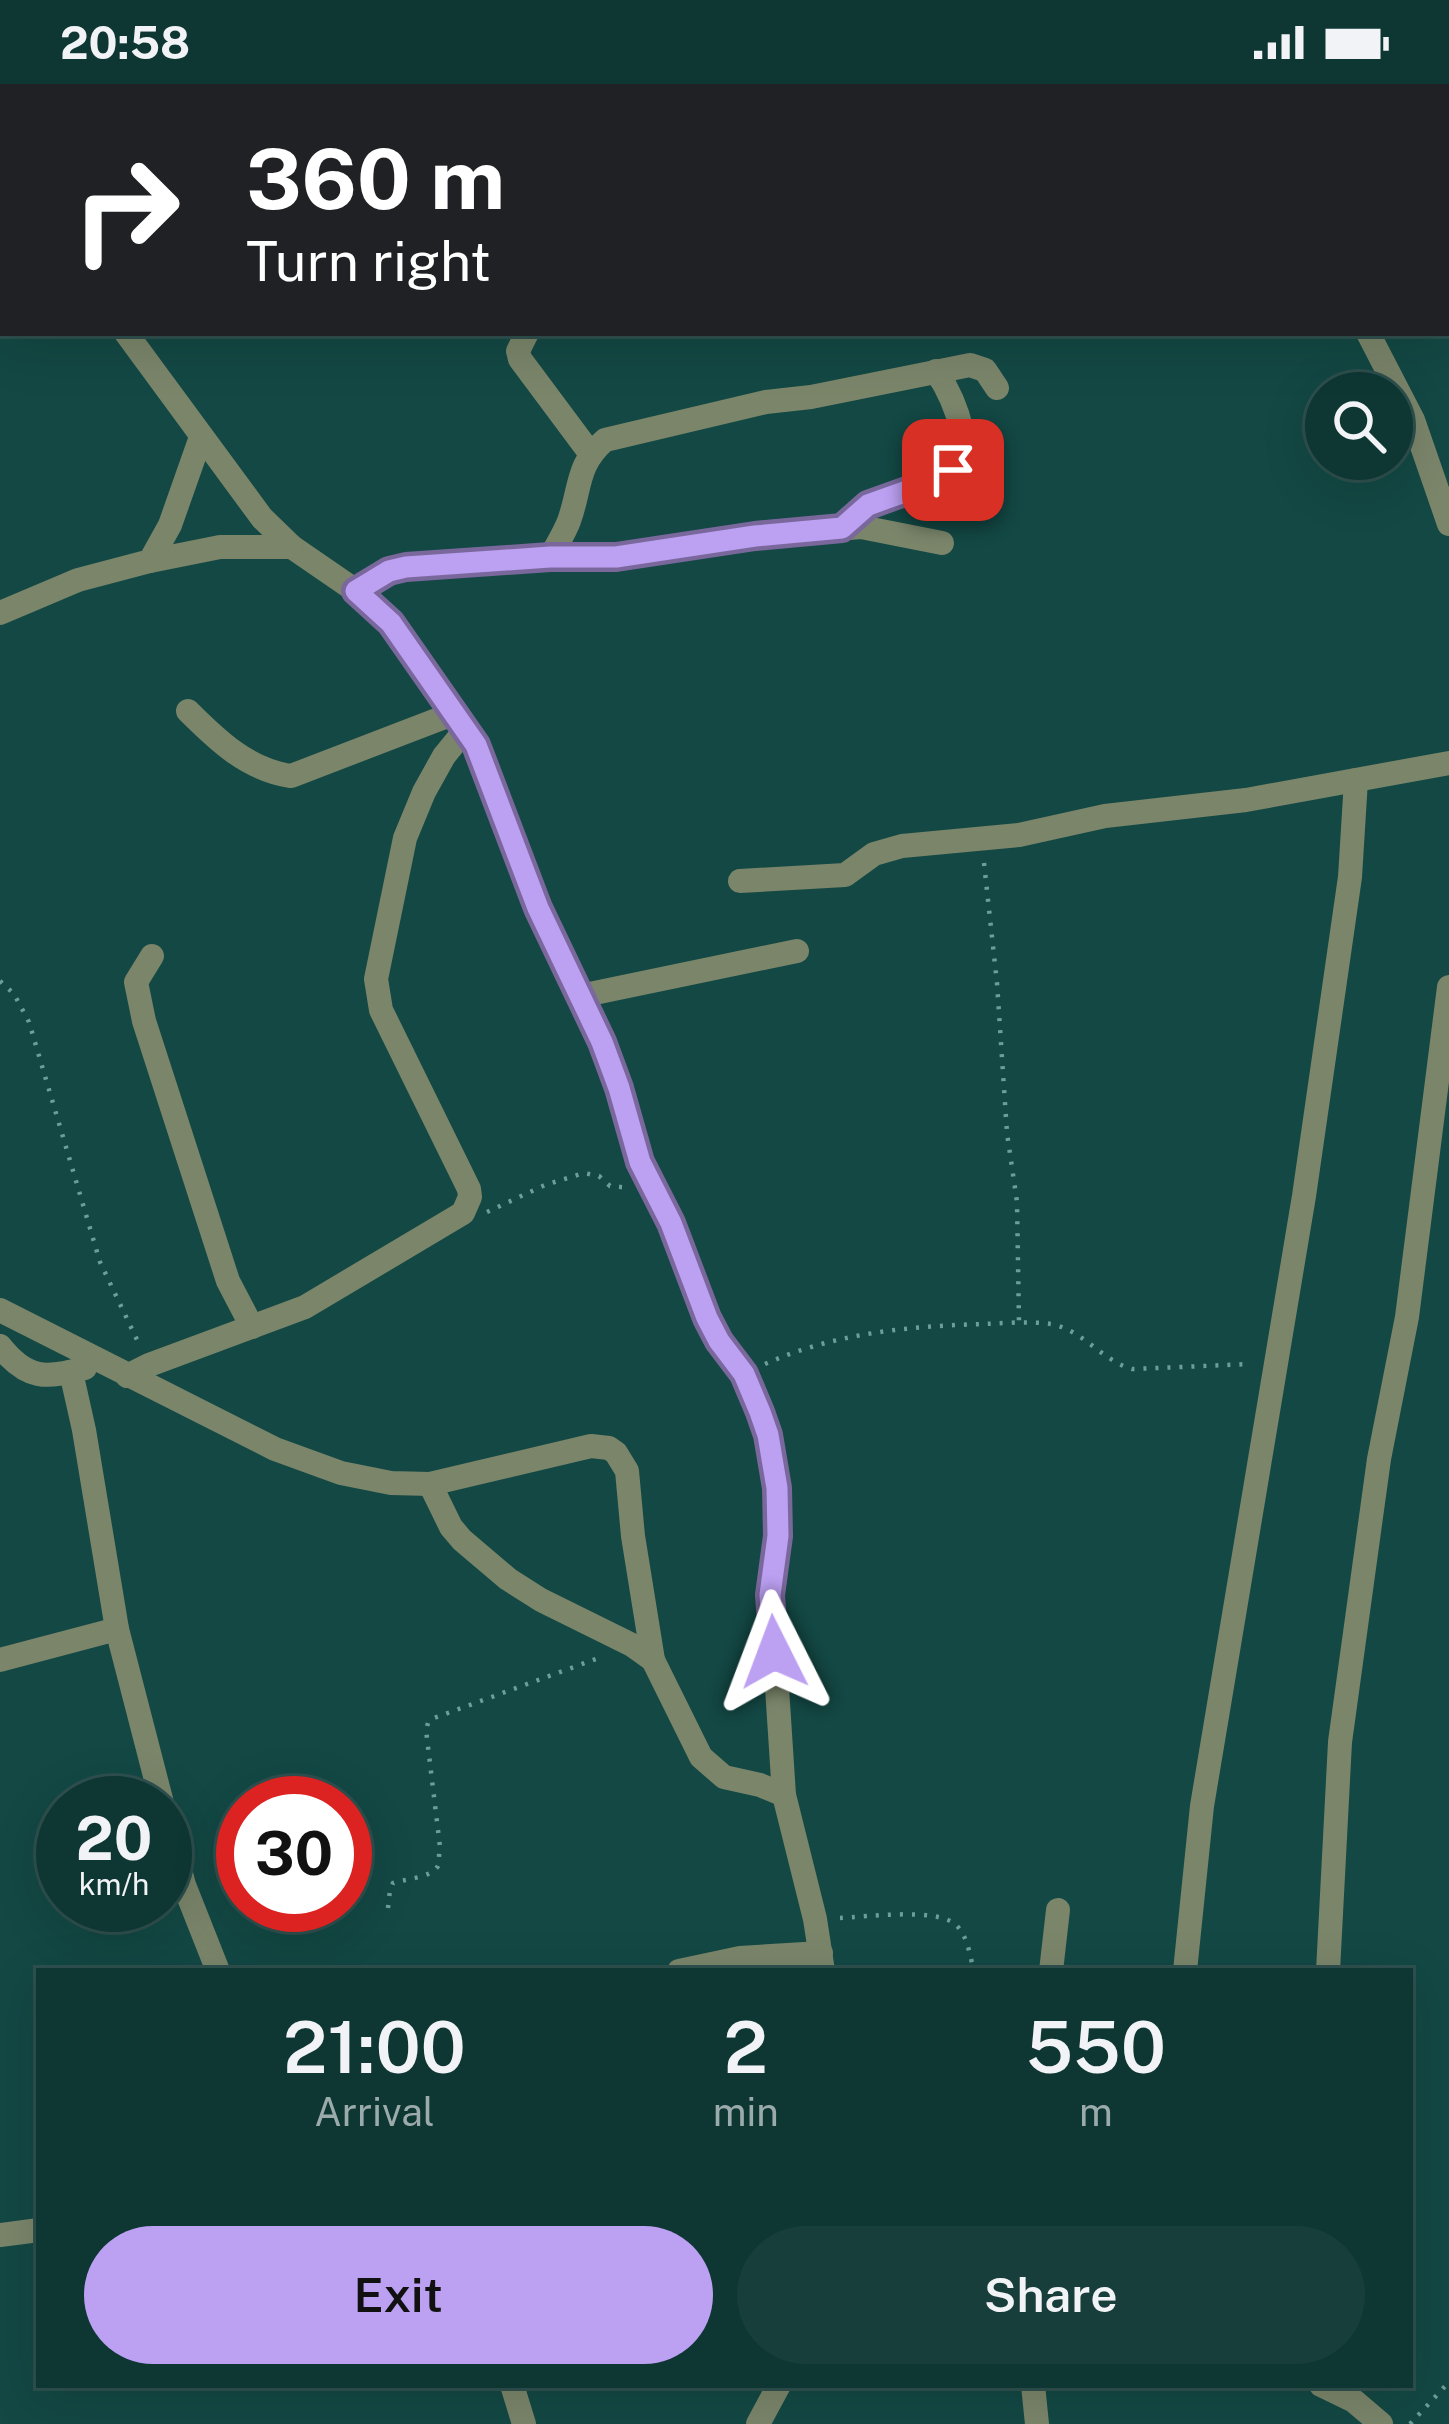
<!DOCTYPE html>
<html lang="en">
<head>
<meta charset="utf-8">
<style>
  :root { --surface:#0e3633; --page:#173e3b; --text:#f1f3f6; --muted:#9babac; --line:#2e504e; --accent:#bca0f2 }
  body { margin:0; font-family:"Public Sans",sans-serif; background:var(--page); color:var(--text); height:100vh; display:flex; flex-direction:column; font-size:45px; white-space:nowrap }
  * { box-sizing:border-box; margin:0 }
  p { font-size:39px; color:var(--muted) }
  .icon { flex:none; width:66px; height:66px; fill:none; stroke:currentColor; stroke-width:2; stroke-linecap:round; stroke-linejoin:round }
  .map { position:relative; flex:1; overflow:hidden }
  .drawer { position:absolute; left:36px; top:1884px; width:1377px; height:420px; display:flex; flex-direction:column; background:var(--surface); border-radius:0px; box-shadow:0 12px 48px #0002,0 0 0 3px var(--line) }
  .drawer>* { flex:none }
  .banner { position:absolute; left:0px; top:0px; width:1449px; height:252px; box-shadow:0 12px 48px #0002,0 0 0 3px var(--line); background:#202124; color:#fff; overflow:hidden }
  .fabs { position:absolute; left:1305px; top:288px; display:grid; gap:24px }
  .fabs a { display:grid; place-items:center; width:108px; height:108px; border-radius:50%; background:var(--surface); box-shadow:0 12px 48px #0002,0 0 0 3px var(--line); font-size:60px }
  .speed { position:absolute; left:36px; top:1692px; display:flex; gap:24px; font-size:60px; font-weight:700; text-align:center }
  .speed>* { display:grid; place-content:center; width:156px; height:156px; border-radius:50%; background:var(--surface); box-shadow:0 12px 48px #0002,0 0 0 3px var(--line); line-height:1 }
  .speed small { font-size:30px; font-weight:400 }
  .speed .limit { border:18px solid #d22; background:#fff; color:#111 }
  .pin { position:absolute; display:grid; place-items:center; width:102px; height:102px; color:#fff; margin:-51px; border-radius:24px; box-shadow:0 6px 18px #0006 }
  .me { position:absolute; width:132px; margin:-66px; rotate:357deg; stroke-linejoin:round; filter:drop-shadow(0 0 9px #0008) }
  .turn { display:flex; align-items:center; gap:42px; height:252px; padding:0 48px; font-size:54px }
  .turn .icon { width:156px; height:156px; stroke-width:2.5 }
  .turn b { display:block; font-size:84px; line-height:102px }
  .eta { display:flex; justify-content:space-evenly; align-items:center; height:204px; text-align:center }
  .eta b { font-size:72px; font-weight:600; line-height:84px }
  .primary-button { display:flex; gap:24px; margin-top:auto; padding:24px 48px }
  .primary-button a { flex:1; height:138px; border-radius:72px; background:var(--accent); color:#111; font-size:48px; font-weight:600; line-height:138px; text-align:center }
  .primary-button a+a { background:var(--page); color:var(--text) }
  .status { display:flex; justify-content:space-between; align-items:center; height:84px; padding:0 60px; background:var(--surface); direction:ltr }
  .status svg { height:33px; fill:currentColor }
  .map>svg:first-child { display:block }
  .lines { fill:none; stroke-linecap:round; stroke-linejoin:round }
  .path { stroke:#6e9e99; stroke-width:4.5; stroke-dasharray:3 9; stroke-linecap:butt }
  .street { stroke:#7a856a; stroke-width:24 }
  .route-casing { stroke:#7a689d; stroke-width:30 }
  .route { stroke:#bca0f2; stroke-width:21 }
</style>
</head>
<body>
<div class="status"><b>20:58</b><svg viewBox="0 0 49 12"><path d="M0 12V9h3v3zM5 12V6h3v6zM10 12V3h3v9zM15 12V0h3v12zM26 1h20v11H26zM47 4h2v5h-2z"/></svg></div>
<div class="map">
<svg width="1449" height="2340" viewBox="0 0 1449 2340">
  <rect width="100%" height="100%" fill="#134844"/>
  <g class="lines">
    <g class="path">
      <polyline points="984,779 997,899 1007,1049 1017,1118 1019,1239"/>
      <polyline points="0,897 14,910 29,938 100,1178 139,1260"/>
      <polyline points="487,1128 545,1101 584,1089 599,1092 610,1102 631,1104"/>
      <path d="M 765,1280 C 835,1249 909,1242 985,1240 C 1006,1239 1030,1237 1051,1240 C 1083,1246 1101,1276 1132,1285 L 1251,1280"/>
      <path d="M 388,1824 L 390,1806 L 393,1799 C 405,1795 431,1794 438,1782 C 439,1780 439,1765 440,1763 L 426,1646 L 428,1639 L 434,1634 L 604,1572"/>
      <path d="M 840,1834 C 866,1833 937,1823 956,1841 C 968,1852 970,1873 974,1887"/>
      <polyline points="1410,2340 1449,2298"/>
    </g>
    <g class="street">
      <polyline points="28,0 29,3"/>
      <polyline points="1264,3 1267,1"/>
      <polyline points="126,249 262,434 292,463 356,507 391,539 476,661 538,824 602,958 619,1004 640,1078 671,1139 707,1234 732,1276 744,1290 761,1328 777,1404 778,1452 771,1511 784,1711 815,1835 823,1887"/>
      <polyline points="527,249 518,267 520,275 590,369"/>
      <polyline points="1368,249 1413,336 1449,440"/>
      <path d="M 842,444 C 849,438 855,430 863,425 C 895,401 976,406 962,347 C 957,325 949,306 936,287"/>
      <path d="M 550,474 C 556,462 564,450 569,437 C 581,404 576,381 605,356 L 766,318 L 811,313 L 970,281 L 985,286 L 997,304"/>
      <polyline points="150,477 220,463 292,463"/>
      <polyline points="356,507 389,487 406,483 550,474 617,473 755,452 861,443 942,459"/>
      <polyline points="0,529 78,496 150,477 170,441 201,353"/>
      <path d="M 188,627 C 217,656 248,686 291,692 L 455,629"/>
      <polyline points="740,797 845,791 874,770 902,762 1019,751 1105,732 1246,716 1449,679"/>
      <polyline points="152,872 136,898 144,937 228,1197 252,1243"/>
      <polyline points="580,912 797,867"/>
      <polyline points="0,1226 275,1365 341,1389 391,1399 430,1400 591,1362 609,1364 616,1369 627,1387 633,1452 653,1576 701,1673 724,1693 760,1701 784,1711"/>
      <path d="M 0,1262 C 27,1296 46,1295 85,1284"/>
      <polyline points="71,1288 84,1346 117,1545 162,1719"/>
      <polyline points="127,1292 149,1281 305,1223 463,1129 470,1113 469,1105 381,926 376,895 405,754 424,708 444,672 466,645"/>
      <polyline points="430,1400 451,1443 462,1456 508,1495 541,1516 632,1561 653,1576"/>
      <polyline points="0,1576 117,1545"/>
      <polyline points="165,1729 184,1801 218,1887"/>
      <polyline points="679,1887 740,1874 821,1869"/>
      <polyline points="1051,1887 1058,1826"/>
      <polyline points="1185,1887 1202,1722 1304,1112 1350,793 1356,696"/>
      <polyline points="1328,1887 1340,1658 1379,1375 1407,1233 1449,903"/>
      <polyline points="0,2151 39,2146"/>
      <polyline points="512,2301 524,2340"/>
      <polyline points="1033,2301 1037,2340"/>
      <polyline points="1321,2301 1354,2317 1381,2340"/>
      <polyline points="758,2340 779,2301"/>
    </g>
  </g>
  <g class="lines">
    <g class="route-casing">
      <polyline id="route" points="774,1568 770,1511 778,1452 777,1404 768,1351 760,1328 744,1290 719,1257 707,1234 671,1139 640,1078 619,1004 602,958 538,824 476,661 391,539 356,507 389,487 406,483 550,473 616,473 755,452 842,444 868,421 938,396 953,386"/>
    </g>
    <use href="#route" class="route"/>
  </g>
</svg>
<div class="fabs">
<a><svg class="icon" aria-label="search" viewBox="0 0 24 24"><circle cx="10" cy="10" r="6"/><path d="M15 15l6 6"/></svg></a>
</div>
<div class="speed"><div>20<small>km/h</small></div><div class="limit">30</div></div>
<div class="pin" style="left:953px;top:386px;background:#d93025"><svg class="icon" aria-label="arrive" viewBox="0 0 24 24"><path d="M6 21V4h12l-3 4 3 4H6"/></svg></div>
<svg class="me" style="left:774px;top:1568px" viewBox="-20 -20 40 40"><path d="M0-17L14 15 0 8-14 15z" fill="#bca0f2" stroke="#fff" stroke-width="4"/></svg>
<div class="banner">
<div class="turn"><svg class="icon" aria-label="right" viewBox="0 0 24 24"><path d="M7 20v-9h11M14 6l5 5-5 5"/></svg><div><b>360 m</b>Turn right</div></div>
</div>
<section class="drawer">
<div class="eta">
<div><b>21:00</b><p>Arrival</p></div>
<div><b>2</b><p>min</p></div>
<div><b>550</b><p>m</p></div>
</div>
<div class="primary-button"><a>Exit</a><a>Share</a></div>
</section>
</div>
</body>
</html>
